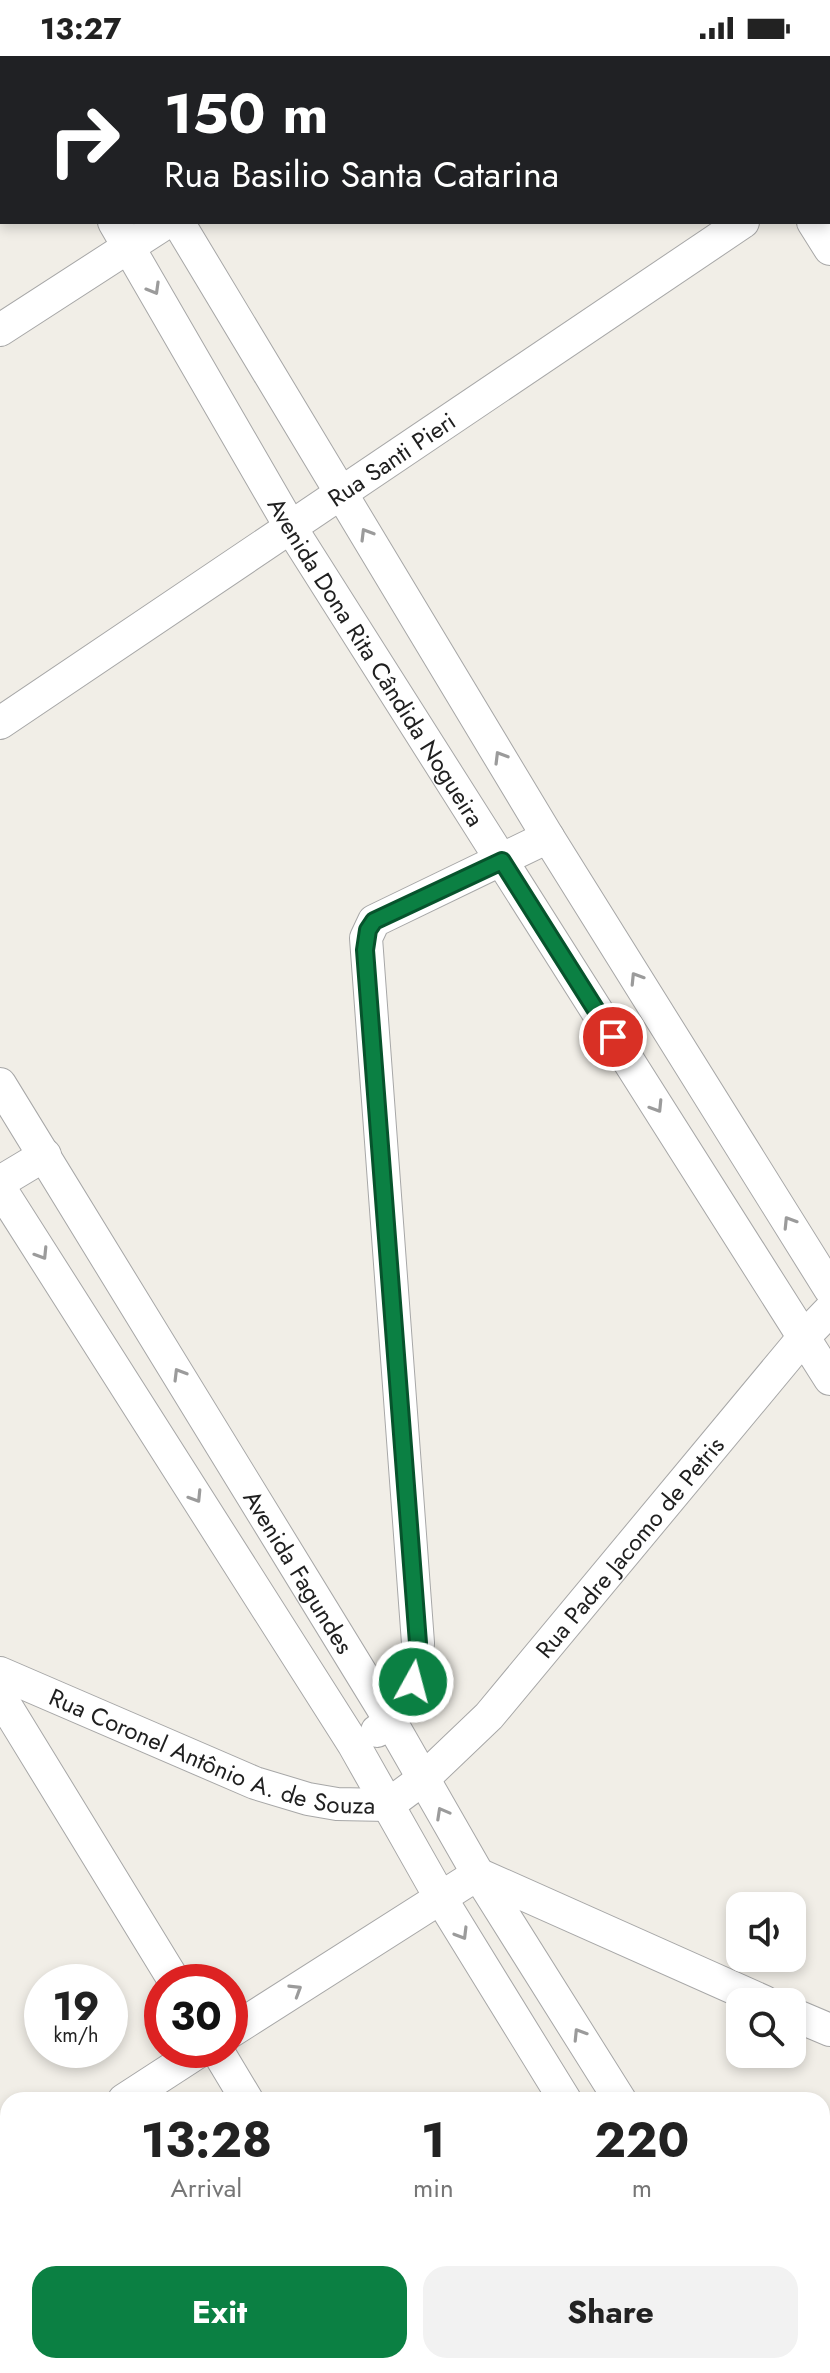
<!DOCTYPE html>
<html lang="en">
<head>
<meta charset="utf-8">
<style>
  :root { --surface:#fff; --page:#f2f2f2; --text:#222; --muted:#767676; --accent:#0b8043 }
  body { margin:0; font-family:Jost,sans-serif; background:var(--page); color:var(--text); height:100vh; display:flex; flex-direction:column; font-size:30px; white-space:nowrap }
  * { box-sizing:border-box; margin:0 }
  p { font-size:26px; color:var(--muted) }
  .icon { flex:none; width:44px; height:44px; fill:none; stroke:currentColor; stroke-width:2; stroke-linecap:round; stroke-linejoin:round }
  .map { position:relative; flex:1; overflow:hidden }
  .sheet { position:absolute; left:0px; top:2036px; width:830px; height:282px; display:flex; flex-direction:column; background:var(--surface); border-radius:24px 24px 0 0; box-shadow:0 4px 12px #0003 }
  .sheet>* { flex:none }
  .hud { position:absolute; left:0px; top:0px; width:830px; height:168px; box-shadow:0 4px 12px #0003; background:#202124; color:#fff; overflow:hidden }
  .tools { position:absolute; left:726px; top:1836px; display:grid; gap:16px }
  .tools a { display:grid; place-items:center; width:80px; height:80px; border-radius:16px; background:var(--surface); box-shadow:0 4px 12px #0003; font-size:40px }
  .speed { position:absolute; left:24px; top:1908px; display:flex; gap:16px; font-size:40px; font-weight:700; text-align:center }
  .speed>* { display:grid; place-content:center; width:104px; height:104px; border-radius:50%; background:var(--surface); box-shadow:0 4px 12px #0003; line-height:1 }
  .speed small { font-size:20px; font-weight:400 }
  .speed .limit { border:12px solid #d22; background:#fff; color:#111 }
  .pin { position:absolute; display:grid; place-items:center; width:68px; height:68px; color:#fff; margin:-34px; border:4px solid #fff; border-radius:50%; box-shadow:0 2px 8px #0007 }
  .me { position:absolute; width:88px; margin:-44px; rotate:7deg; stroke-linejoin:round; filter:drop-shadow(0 0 6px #0008) }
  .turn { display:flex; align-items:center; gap:28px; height:168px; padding:0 32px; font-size:36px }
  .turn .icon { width:104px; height:104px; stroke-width:2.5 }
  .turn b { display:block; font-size:56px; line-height:68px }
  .eta { display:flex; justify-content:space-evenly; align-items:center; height:136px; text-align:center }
  .eta b { font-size:48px; font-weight:700; line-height:56px }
  .cta { display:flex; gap:16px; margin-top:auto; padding:16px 32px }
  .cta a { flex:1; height:92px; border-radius:24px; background:var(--accent); color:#fff; font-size:32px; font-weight:700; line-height:92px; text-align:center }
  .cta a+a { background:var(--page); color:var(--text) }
  .status { display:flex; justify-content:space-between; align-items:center; height:56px; padding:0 40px; background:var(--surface); direction:ltr }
  .status svg { height:22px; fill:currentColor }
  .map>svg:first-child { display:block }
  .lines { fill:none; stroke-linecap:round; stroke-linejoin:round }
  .street-casing { stroke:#a7a7a7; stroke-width:34 }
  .street { stroke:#fff; stroke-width:32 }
  .oneway { stroke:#9b9b9b }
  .route-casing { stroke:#07532c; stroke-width:20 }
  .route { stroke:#0b8043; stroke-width:14 }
  .labels { text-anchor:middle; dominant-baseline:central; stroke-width:8; stroke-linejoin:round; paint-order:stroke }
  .street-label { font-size:24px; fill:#202020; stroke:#fff }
</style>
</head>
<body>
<div class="status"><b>13:27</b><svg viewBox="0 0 49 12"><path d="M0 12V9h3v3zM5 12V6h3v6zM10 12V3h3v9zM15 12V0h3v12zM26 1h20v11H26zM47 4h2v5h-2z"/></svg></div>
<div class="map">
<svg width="830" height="2317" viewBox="0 0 830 2317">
  <rect width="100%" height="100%" fill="#f1eee7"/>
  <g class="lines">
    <g class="street-casing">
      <g id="street">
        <polyline points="11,0 12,2"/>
        <polyline points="76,0 77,2"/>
        <polyline points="412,2 415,0"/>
        <polyline points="828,109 830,108"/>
        <path id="s1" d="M 114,166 L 291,472 L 830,1323"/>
        <polyline points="178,166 548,781 830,1233"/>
        <polyline points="813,166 830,193"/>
        <polyline points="0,274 167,166"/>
        <path id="s2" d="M 0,667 L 743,166"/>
        <path id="s3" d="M 0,1028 L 391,1666 L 478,1818 L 620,2044"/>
        <polyline points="0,1126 45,1099"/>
        <polyline points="0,1132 354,1689 440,1841 565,2044"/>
        <path id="s4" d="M 0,1617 L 255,1727 L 308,1743 L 337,1748 L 388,1749 L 423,1723 L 489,1660 L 803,1282 L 830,1254"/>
        <polyline points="0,1640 175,1926"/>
        <path d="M 377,1675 C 406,1657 416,1620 418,1587 L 366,882 L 374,865 L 548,781"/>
        <polyline points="792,1958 830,1974"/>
        <polyline points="230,1976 478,1818 765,1946"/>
        <polyline points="217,1994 247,2044"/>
        <polyline points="124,2044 201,1994"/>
        <polyline points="0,2124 8,2119"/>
        <polyline points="0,2192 8,2204"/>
        <polyline points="0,2273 8,2286"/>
        <polyline points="822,2277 830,2272"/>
        <polyline points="23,2310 28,2317"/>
        <polyline points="74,2310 78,2317"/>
        <polyline points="407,2310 411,2317"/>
        <polyline points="731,2310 736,2317"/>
        <polyline points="759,2317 770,2310"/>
      </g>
    </g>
    <use href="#street" class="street"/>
  </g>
  <defs><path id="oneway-chevron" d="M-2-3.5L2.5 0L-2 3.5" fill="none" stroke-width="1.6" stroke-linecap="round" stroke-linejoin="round" transform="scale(2)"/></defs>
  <g class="oneway">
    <use href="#oneway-chevron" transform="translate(154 233) rotate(60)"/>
    <use href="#oneway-chevron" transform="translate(366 478) rotate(-121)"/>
    <use href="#oneway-chevron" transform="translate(500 701) rotate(-121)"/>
    <use href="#oneway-chevron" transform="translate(636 922) rotate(-122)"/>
    <use href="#oneway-chevron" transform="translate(657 1051) rotate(58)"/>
    <use href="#oneway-chevron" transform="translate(789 1166) rotate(-122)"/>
    <use href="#oneway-chevron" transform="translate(42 1198) rotate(58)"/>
    <use href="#oneway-chevron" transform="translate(179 1318) rotate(-121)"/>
    <use href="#oneway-chevron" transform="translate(196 1441) rotate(58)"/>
    <use href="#oneway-chevron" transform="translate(442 1757) rotate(-119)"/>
    <use href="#oneway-chevron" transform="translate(462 1878) rotate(59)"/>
    <use href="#oneway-chevron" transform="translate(296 1934) rotate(-32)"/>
    <use href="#oneway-chevron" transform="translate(579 1978) rotate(-122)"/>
  </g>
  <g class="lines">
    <g class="route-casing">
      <polyline id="route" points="413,1626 418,1587 365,894 368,874 374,865 502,805 613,981"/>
    </g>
    <use href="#route" class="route"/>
  </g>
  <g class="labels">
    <g class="street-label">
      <text stroke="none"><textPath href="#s2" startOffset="472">Rua Santi Pieri</textPath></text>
      <text stroke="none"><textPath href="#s1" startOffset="512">Avenida Dona Rita Cândida Nogueira</textPath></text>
      <text stroke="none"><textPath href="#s4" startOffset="768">Rua Padre Jacomo de Petris</textPath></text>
      <text stroke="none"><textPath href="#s3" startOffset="572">Avenida Fagundes</textPath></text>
      <text stroke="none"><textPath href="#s4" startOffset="228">Rua Coronel Antônio A. de Souza</textPath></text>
    </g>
  </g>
</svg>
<div class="tools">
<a><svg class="icon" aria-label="sound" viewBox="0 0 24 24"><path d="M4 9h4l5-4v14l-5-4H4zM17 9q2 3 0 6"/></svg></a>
<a><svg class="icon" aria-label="search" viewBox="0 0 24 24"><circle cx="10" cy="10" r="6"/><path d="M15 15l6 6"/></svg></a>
</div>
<div class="speed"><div>19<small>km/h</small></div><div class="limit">30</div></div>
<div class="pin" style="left:613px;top:981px;background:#d93025"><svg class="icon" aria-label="arrive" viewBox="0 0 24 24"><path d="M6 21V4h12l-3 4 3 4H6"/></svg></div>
<svg class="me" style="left:413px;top:1626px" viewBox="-20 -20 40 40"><circle r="17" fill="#0b8043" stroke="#fff" stroke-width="3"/><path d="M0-11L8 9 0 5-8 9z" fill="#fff"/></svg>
<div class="hud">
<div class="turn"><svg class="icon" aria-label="right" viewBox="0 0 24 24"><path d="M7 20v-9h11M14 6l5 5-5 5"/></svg><div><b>150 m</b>Rua Basilio Santa Catarina</div></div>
</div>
<section class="sheet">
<div class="eta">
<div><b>13:28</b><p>Arrival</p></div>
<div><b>1</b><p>min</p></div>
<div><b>220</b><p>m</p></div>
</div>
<div class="cta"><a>Exit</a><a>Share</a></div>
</section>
</div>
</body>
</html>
